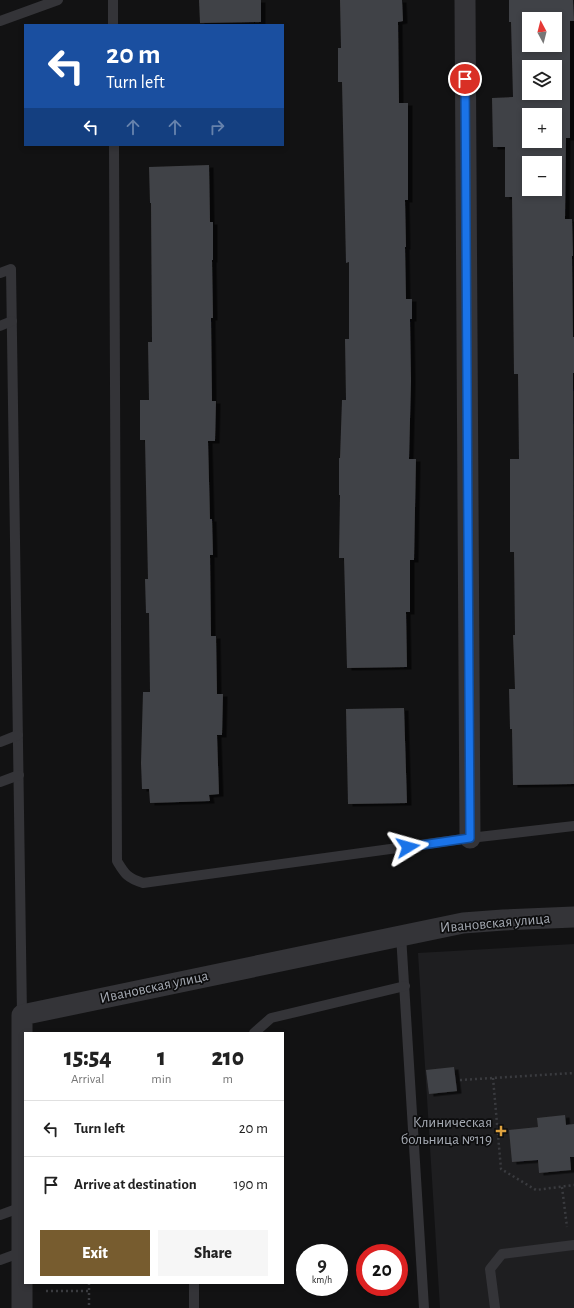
<!DOCTYPE html>
<html lang="en">
<head>
<meta charset="utf-8">
<style>
  :root { --surface:#fff; --page:#f6f6f6; --text:#222; --muted:#767676; --line:#e0e0e0; --accent:#775c2f }
  body { margin:0; font-family:"Alegreya Sans",sans-serif; background:var(--page); color:var(--text); height:100vh; display:flex; flex-direction:column; font-size:15px; white-space:nowrap }
  * { box-sizing:border-box; margin:0 }
  p { font-size:13px; color:var(--muted) }
  .icon { flex:none; width:22px; height:22px; fill:none; stroke:currentColor; stroke-width:2; stroke-linecap:round; stroke-linejoin:round }
  .map { position:relative; flex:1; overflow:hidden }
  .drawer { position:absolute; left:24px; top:1032px; width:260px; height:252px; display:flex; flex-direction:column; background:var(--surface); border-radius:0px; box-shadow:0 2px 6px #0003 }
  .drawer>* { flex:none }
  .hud { position:absolute; left:24px; top:24px; width:260px; height:122px; border-radius:0px; box-shadow:0 2px 6px #0003; background:#1a4fa0; color:#fff; overflow:hidden }
  .needle { width:26px; rotate:353deg }
  .controls { position:absolute; left:522px; top:12px; display:grid; gap:8px }
  .controls a { display:grid; place-items:center; width:40px; height:40px; border-radius:0px; background:var(--surface); box-shadow:0 2px 6px #0003; font-size:20px }
  .speed { position:absolute; left:296px; top:1244px; display:flex; gap:8px; font-size:20px; font-weight:700; text-align:center }
  .speed>* { display:grid; place-content:center; width:52px; height:52px; border-radius:50%; background:var(--surface); box-shadow:0 2px 6px #0003; line-height:1 }
  .speed small { font-size:10px; font-weight:400 }
  .speed .limit { border:6px solid #d22; background:#fff; color:#111 }
  .pin { position:absolute; display:grid; place-items:center; width:34px; height:34px; color:#fff; margin:-17px; border:2px solid #fff; border-radius:50%; box-shadow:0 1px 4px #0007 }
  .me { position:absolute; width:44px; margin:-22px; rotate:82deg; stroke-linejoin:round; filter:drop-shadow(0 0 3px #0008) }
  .turn { display:flex; align-items:center; gap:14px; height:84px; padding:0 16px; font-size:18px }
  .turn .icon { width:52px; height:52px; stroke-width:2.5 }
  .turn b { display:block; font-size:28px; line-height:34px }
  .lanes { display:flex; align-items:center; height:38px; padding:0 16px; background:#0003; justify-content:center; gap:20px; direction:ltr }
  .lanes .off { opacity:.35 }
  .eta { display:flex; justify-content:space-evenly; align-items:center; height:68px; text-align:center }
  .eta b { font-size:24px; font-weight:800; line-height:28px }
  .action { display:flex; gap:8px; margin-top:auto; padding:8px 16px }
  .action a { flex:1; height:46px; border-radius:0px; background:var(--accent); color:#fff; font-size:16px; font-weight:800; line-height:46px; text-align:center }
  .action a+a { background:var(--page); color:var(--text) }
  ul { padding:0; list-style:none }
  li { display:flex; align-items:center; gap:12px; height:56px; padding:0 16px; border-top:1px solid var(--line) }
  li div { flex:1 }
  li b { display:block; font-size:15px }
  li em { font-style:normal }
  .map>svg:first-child { display:block }
  .built { fill:#1e1e20 }
  .building { fill:#414246; fill-rule:evenodd; filter:url(#shadow) }
  .lines { fill:none; stroke-linecap:round; stroke-linejoin:round }
  .path { stroke:#3a3b3f; stroke-width:2.5; stroke-dasharray:2 3; stroke-linecap:butt }
  .lane { stroke:#343438; stroke-width:10 }
  .street { stroke:#343438; stroke-width:21 }
  .route-casing { stroke:#114b97; stroke-width:10 }
  .route { stroke:#1a73e8; stroke-width:7 }
  .poi-dot { fill:#dea23f; stroke:#0d0d0e; stroke-width:1.5 }
  .labels { text-anchor:middle; dominant-baseline:central; stroke-width:3.5; stroke-linejoin:round; paint-order:stroke }
  .street-label { font-size:15px; fill:#a5aab3; stroke:#0d0d0e }
  .poi-label { font-size:15px; fill:#a5aab3; stroke:#0d0d0e; text-anchor:end }
</style>
</head>
<body>
<div class="map">
<svg width="574" height="1308" viewBox="0 0 574 1308">
  <defs>
    <filter id="shadow"><feDropShadow dx="4.5" dy="2.5" stdDeviation="0" flood-color="#0009"/></filter>
  </defs>
  <rect width="100%" height="100%" fill="#121213"/>
  <polygon class="built" points="574,944 574,1308 440,1308 418,953"/>
  <g class="building">
    <polygon points="199,0 261,0 261,22 200,23"/>
    <polygon points="340,0 402,0 403,21 398,22 399,103 408,103 408,200 405,200 406,247 405,247 406,299 412,299 412,319 410,319 411,381 409,459 416,459 414,560 410,560 410,612 406,612 407,667 347,668 344,558 339,558 340,495 339,495 339,458 340,458 342,400 346,400 345,339 349,339 349,262 346,263 342,82 338,82 338,48 341,48"/>
    <path d="M 509,0 L 573,0 L 574,21 L 570,21 L 570,138 L 566,138 L 565,219 L 572,219 L 573,256 L 572,256 L 573,337 L 574,337 L 574,373 L 573,373 L 574,784 L 513,785 L 512,729 L 510,729 L 509,689 L 515,689 L 513,635 L 515,635 L 514,552 L 510,552 L 510,459 L 519,459 L 518,374 L 514,374 L 512,197 L 505,197 L 505,147 L 493,147 L 492,98 L 513,97 L 511,22 L 509,22 ZM 529,19 L 555,19 L 555,45 L 529,45 ZM 529,67 L 555,67 L 555,93 L 529,93 ZM 529,115 L 555,115 L 555,141 L 529,141 ZM 529,163 L 555,163 L 555,189 L 529,189 Z"/>
    <polygon points="209,165 210,222 213,222 213,260 212,260 213,318 211,318 212,401 216,401 215,441 208,441 210,519 212,519 213,555 210,555 211,636 216,636 217,694 223,694 222,735 217,735 219,794 209,795 210,801 150,803 149,789 142,789 141,763 143,692 150,692 149,613 146,613 145,579 148,579 145,440 140,440 140,400 149,400 148,342 152,342 151,203 150,203 149,167"/>
    <polygon points="404,708 407,803 348,804 346,709"/>
    <polygon points="454,1067 457,1091 429,1094 426,1070"/>
    <polygon points="565,1115 566,1125 574,1124 574,1157 570,1157 571,1170 539,1173 538,1160 512,1162 509,1130 538,1127 537,1118"/>
  </g>
  <g class="lines">
    <g class="path">
      <polyline points="493,1078 501,1169 536,1190 574,1185"/>
      <polyline points="460,1080 574,1073"/>
      <polyline points="562,1187 567,1227"/>
      <polyline points="89,1283 89,1308"/>
      <polyline points="46,1291 89,1291"/>
    </g>
    <g class="lane">
      <polyline points="113,0 113,25"/>
      <polyline points="0,21 58,0"/>
      <path d="M 114,145 L 117,861 C 125,874 127,878 143,883 L 470,838 L 574,826"/>
      <polyline points="0,273 11,269 22,1015"/>
      <polyline points="0,326 12,321"/>
      <polyline points="0,742 18,735"/>
      <polyline points="0,782 19,775"/>
      <polyline points="401,935 424,1308"/>
      <polyline points="254,1033 271,1018 405,986"/>
      <polyline points="0,1215 22,1207"/>
      <polyline points="0,1260 22,1252"/>
      <polyline points="194,1308 194,1283"/>
      <polyline points="495,1308 490,1269 502,1254 574,1245"/>
    </g>
    <g class="street">
      <polyline points="465,0 470,838"/>
      <polyline points="22,1308 22,1015 463,923 503,920 574,917"/>
    </g>
  </g>
  <g class="lines">
    <g class="route-casing">
      <polyline id="route" points="408,847 470,838 465,79"/>
    </g>
    <use href="#route" class="route"/>
  </g>
  <path class="poi-dot" d="M499 1125h4v4h4v4h-4v4h-4v-4h-4v-4h4z"/>
  <g class="labels">
    <g class="street-label">
      <text transform="translate(495 923) rotate(-5)">Ивановская улица</text>
      <text transform="translate(154 987) rotate(-12)">Ивановская улица</text>
    </g>
    <g class="poi-label">
      <text x="492" y="1122">Клиническая<tspan x="492" dy="17">больница №119</tspan></text>
    </g>
  </g>
</svg>
<div class="controls">
<a><svg class="needle" viewBox="-14 -14 28 28"><path d="M0-13l5 13h-10z" fill="#e53935"/><path d="M0 13l5-13h-10z" fill="#767676"/></svg></a>
<a><svg class="icon" aria-label="layers" viewBox="0 0 24 24"><path d="M12 4l9 5-9 5-9-5zM3 14l9 5 9-5"/></svg></a>
<a>+</a>
<a>−</a>
</div>
<div class="speed"><div>9<small>km/h</small></div><div class="limit">20</div></div>
<div class="pin" style="left:465px;top:79px;background:#d93025"><svg class="icon" aria-label="arrive" viewBox="0 0 24 24"><path d="M6 21V4h12l-3 4 3 4H6"/></svg></div>
<svg class="me" style="left:408px;top:847px" viewBox="-20 -20 40 40"><path d="M0-17L14 15 0 8-14 15z" fill="#1a73e8" stroke="#fff" stroke-width="4"/></svg>
<div class="hud">
<div class="turn"><svg class="icon" aria-label="left" viewBox="0 0 24 24"><path d="M17 20v-9H6M10 6l-5 5 5 5"/></svg><div><b>20 m</b>Turn left</div></div>
<div class="lanes"><svg class="icon" aria-label="left" viewBox="0 0 24 24"><path d="M17 20v-9H6M10 6l-5 5 5 5"/></svg><svg class="icon off" aria-label="ahead" viewBox="0 0 24 24"><path d="M12 20V5M6 11l6-6 6 6"/></svg><svg class="icon off" aria-label="ahead" viewBox="0 0 24 24"><path d="M12 20V5M6 11l6-6 6 6"/></svg><svg class="icon off" aria-label="right" viewBox="0 0 24 24"><path d="M7 20v-9h11M14 6l5 5-5 5"/></svg></div>
</div>
<section class="drawer">
<div class="eta">
<div><b>15:54</b><p>Arrival</p></div>
<div><b>1</b><p>min</p></div>
<div><b>210</b><p>m</p></div>
</div>
<ul>
<li><svg class="icon" aria-label="left" viewBox="0 0 24 24"><path d="M17 20v-9H6M10 6l-5 5 5 5"/></svg><div><b>Turn left</b></div><em>20 m</em></li>
<li><svg class="icon" aria-label="arrive" viewBox="0 0 24 24"><path d="M6 21V4h12l-3 4 3 4H6"/></svg><div><b>Arrive at destination</b></div><em>190 m</em></li>
</ul>
<div class="action"><a>Exit</a><a>Share</a></div>
</section>
</div>
</body>
</html>
